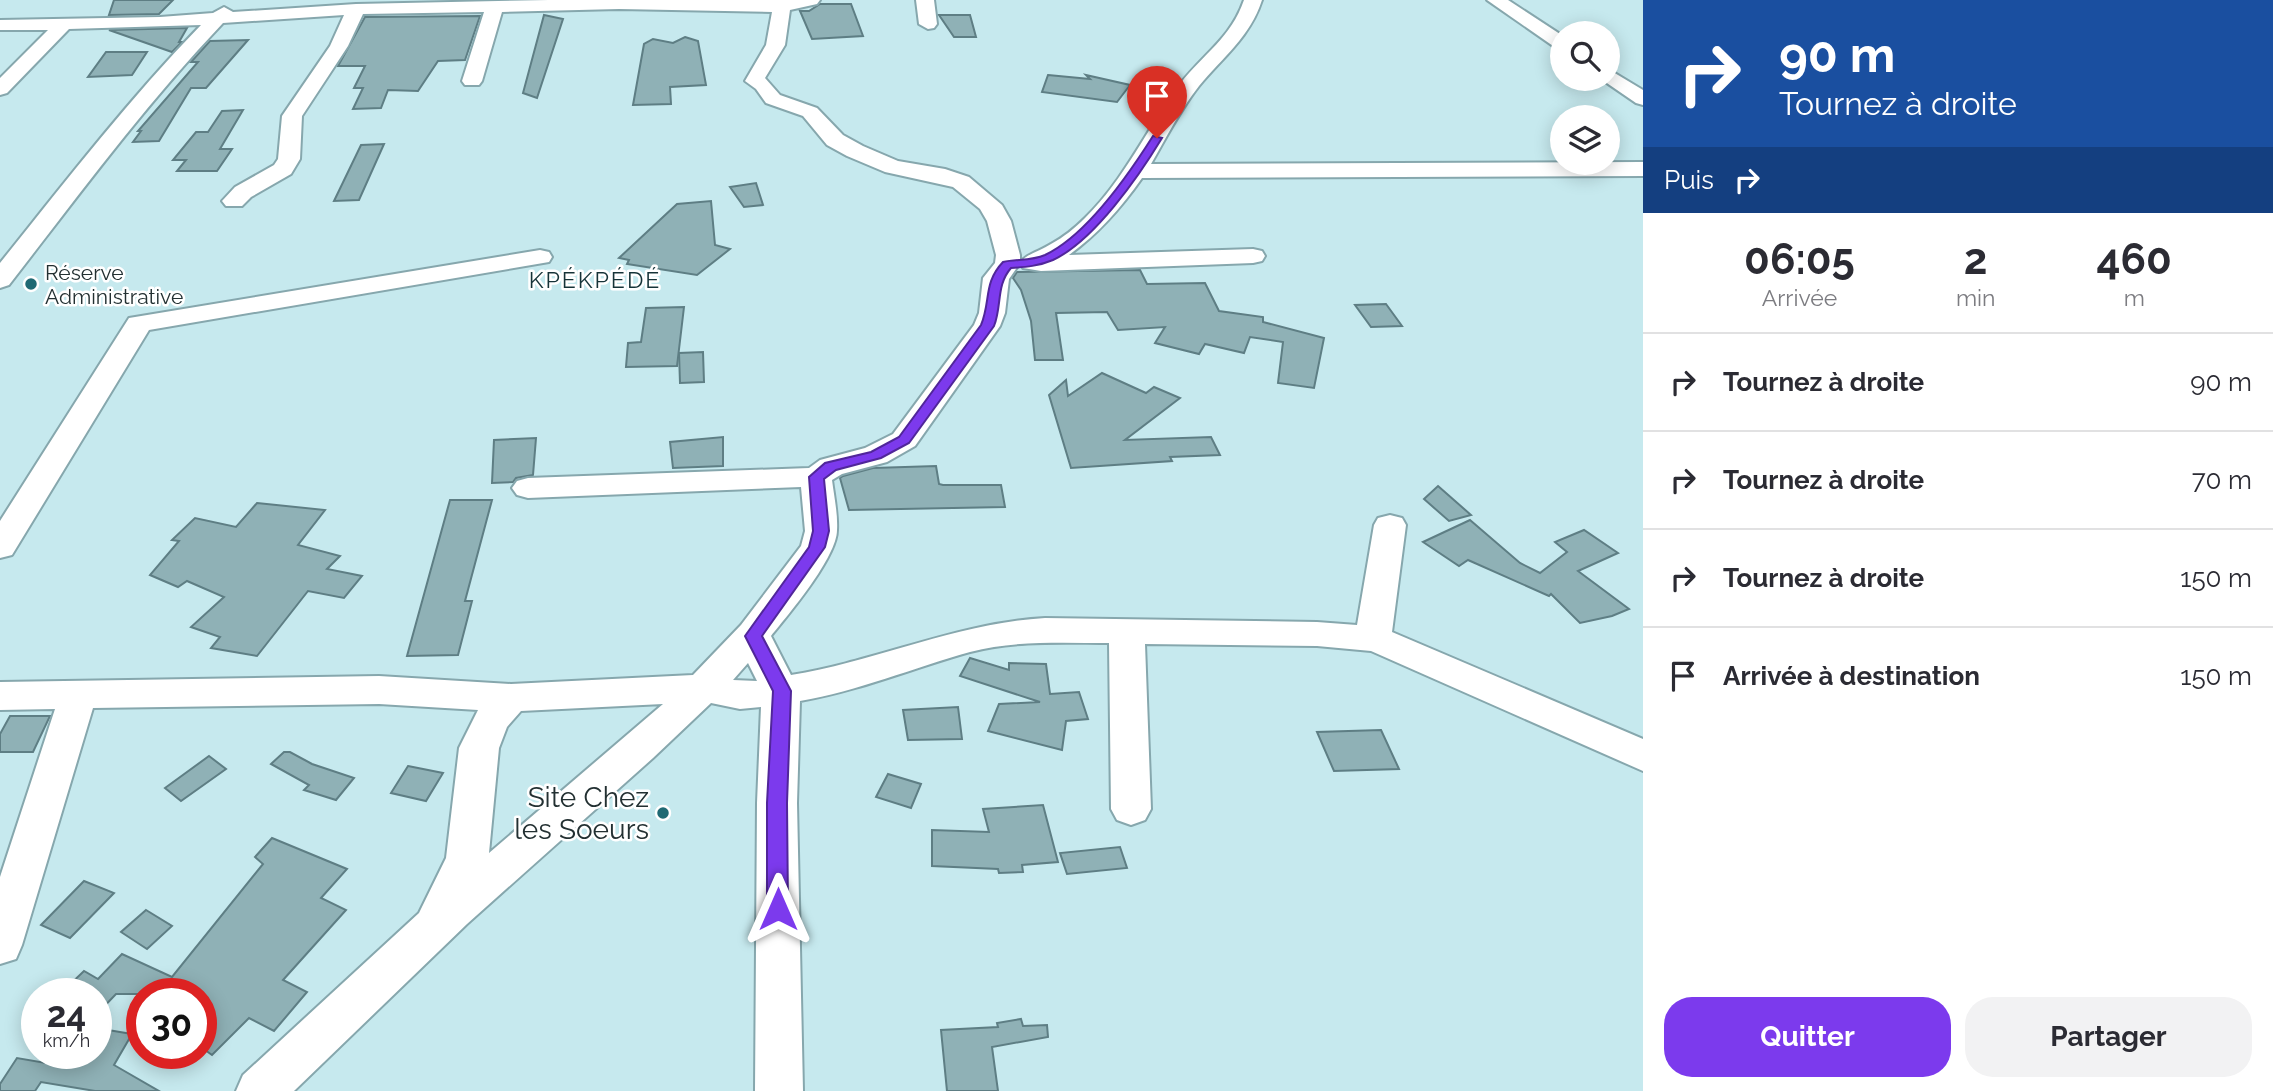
<!DOCTYPE html>
<html lang="fr">
<head>
<meta charset="utf-8">
<style>
  :root { --surface:#fff; --page:#f2f2f3; --text:#2b2b33; --muted:#7c7c81; --line:#e1e1e2; --accent:#7c3aed }
  body { margin:0; font-family:Raleway,sans-serif; background:var(--page); color:var(--text); height:100vh; display:flex; flex-direction:column; font-size:26px; white-space:nowrap }
  * { box-sizing:border-box; margin:0 }
  p { font-size:23px; color:var(--muted) }
  .icon { flex:none; width:38px; height:38px; fill:none; stroke:currentColor; stroke-width:2; stroke-linecap:round; stroke-linejoin:round }
  .map { position:relative; flex:1; overflow:hidden }
  .sheet { display:flex; flex-direction:column; background:var(--surface); width:630px }
  .sheet>* { flex:none }
  .guide { background:#1a4fa0; color:#fff; overflow:hidden }
  .controls { position:absolute; left:1550px; top:21px; display:grid; gap:14px }
  .controls a { display:grid; place-items:center; width:70px; height:70px; border-radius:50%; background:var(--surface); box-shadow:0 4px 18px #0003; font-size:35px }
  .speed { position:absolute; left:21px; top:978px; display:flex; gap:14px; font-size:35px; font-weight:700; text-align:center }
  .speed>* { display:grid; place-content:center; width:91px; height:91px; border-radius:50%; background:var(--surface); box-shadow:0 4px 18px #0003; line-height:1 }
  .speed small { font-size:18px; font-weight:400 }
  .speed .limit { border:10px solid #d22; background:#fff; color:#111 }
  .pin { position:absolute; display:grid; place-items:center; width:60px; height:60px; color:#fff; margin:-72px -30px; border-radius:50% 50% 50% 0; rotate:-45deg; box-shadow:0 0 7px #0007 }
  .pin .icon { rotate:45deg }
  .me { position:absolute; width:77px; margin:-38px; rotate:0deg; stroke-linejoin:round; filter:drop-shadow(0 0 5px #0008) }
  .turn { display:flex; align-items:center; gap:24px; height:147px; padding:0 21px; font-size:32px }
  .turn .icon { width:91px; height:91px; stroke-width:2.5 }
  .turn b { display:block; font-size:49px; line-height:60px }
  .then { display:flex; align-items:center; height:66px; padding:0 21px; background:#0003; gap:14px; font-size:26px }
  .eta { display:flex; justify-content:space-evenly; align-items:center; height:119px; text-align:center }
  .eta b { font-size:42px; font-weight:700; line-height:49px }
  .primary-button { display:flex; gap:14px; margin-top:auto; padding:14px 21px }
  .primary-button a { flex:1; height:80px; border-radius:28px; background:var(--accent); color:#fff; font-size:28px; font-weight:700; line-height:80px; text-align:center }
  .primary-button a+a { background:var(--page); color:var(--text) }
  ul { padding:0; list-style:none }
  li { display:flex; align-items:center; gap:21px; height:98px; padding:0 21px; border-top:2px solid var(--line) }
  li div { flex:1 }
  li b { display:block; font-size:26px }
  li em { font-style:normal }
  main { display:flex; flex:1; min-height:0 }
  .map>svg:first-child { display:block }
  .building { fill:#8fb1b6; stroke:#5e7e84; stroke-width:2 }
  .lines { fill:none; stroke-linecap:round; stroke-linejoin:round }
  .minor-casing { stroke:#86a7ad; stroke-width:4 }
  .minor { fill:#fff; fill-rule:evenodd }
  .route { fill:#7c3aed; stroke:#51269a; stroke-width:2 }
  .poi-dot { fill:#1f6973; stroke:#fff; stroke-width:2.5 }
  .labels { text-anchor:middle; dominant-baseline:central; stroke-width:5; stroke-linejoin:round; paint-order:stroke }
  .far-poi-label { font-size:21px; fill:#233032; stroke:#fff; text-anchor:start }
  .far-quarter-label { font-size:23px; letter-spacing:2px; fill:#153338; stroke:#fff }
  .near-poi-label { font-size:28px; fill:#233032; stroke:#fff; text-anchor:end }
</style>
</head>
<body>
<main>
<div class="map">
<svg width="1643" height="1091" viewBox="0 0 1643 1091">
  <rect width="100%" height="100%" fill="#c6e9ee"/>
  <g class="building">
    <polygon points="114,0 173,0 159,14 109,15"/>
    <polygon points="820,4 851,4 863,36 812,39 800,11 809,11"/>
    <polygon points="544,15 563,19 537,98 523,93"/>
    <polygon points="939,15 970,15 976,37 954,37"/>
    <polygon points="480,16 465,60 438,61 418,91 388,90 381,108 353,109 363,88 354,88 365,66 338,66 365,17"/>
    <polygon points="187,28 179,42 182,42 172,52 109,30"/>
    <polygon points="685,37 698,41 706,85 670,87 671,104 633,105 644,44 653,39 673,43"/>
    <polygon points="248,40 206,88 191,88 159,141 133,142 141,131 138,131 198,62 191,62 210,41"/>
    <polygon points="106,52 147,52 132,75 88,77"/>
    <polygon points="1145,70 1166,73 1152,102 1131,98"/>
    <polygon points="1048,75 1090,79 1086,75 1130,85 1117,102 1042,92"/>
    <polygon points="243,110 220,149 232,149 217,171 177,171 186,160 173,160 196,132 208,132 222,111"/>
    <polygon points="384,144 359,200 334,201 361,145"/>
    <polygon points="756,183 763,205 744,207 730,187"/>
    <polygon points="711,201 715,245 730,249 697,275 627,264 629,260 619,258 677,204"/>
    <polygon points="1140,270 1147,284 1205,283 1219,311 1263,317 1263,322 1324,338 1314,388 1278,383 1283,342 1250,337 1244,353 1205,344 1199,354 1155,343 1165,327 1118,330 1107,312 1056,313 1063,360 1035,360 1031,321 1021,290 1013,278 1017,272"/>
    <polygon points="1386,304 1402,326 1371,327 1355,305"/>
    <polygon points="684,307 677,366 626,367 628,343 641,342 646,308"/>
    <polygon points="703,352 704,382 680,383 679,353"/>
    <polygon points="1102,373 1146,393 1154,387 1180,398 1125,440 1211,437 1220,455 1170,457 1172,461 1071,468 1049,395 1066,380 1068,396"/>
    <polygon points="723,437 723,466 673,468 670,442"/>
    <polygon points="536,438 533,475 516,478 513,482 492,483 494,440"/>
    <polygon points="936,466 939,484 943,485 1001,485 1005,507 849,510 840,478 843,476 873,468"/>
    <polygon points="1438,486 1471,515 1449,521 1424,499"/>
    <polygon points="450,500 492,500 465,601 472,601 458,655 407,656"/>
    <polygon points="257,503 325,510 298,545 340,556 327,569 362,576 344,598 308,591 257,656 211,648 220,637 191,627 224,597 187,581 178,587 150,575 179,541 172,540 195,518 236,527"/>
    <polygon points="1470,520 1520,563 1540,573 1567,552 1555,542 1584,530 1618,553 1578,571 1629,609 1612,616 1580,623 1551,594 1549,596 1468,560 1459,566 1423,542"/>
    <polygon points="970,658 1009,670 1009,663 1046,664 1050,694 1079,692 1088,719 1066,721 1062,750 988,731 999,704 1040,702 960,676"/>
    <polygon points="958,707 962,739 908,740 903,710"/>
    <polygon points="10,716 50,716 33,752 0,752 0,734"/>
    <polygon points="1381,730 1399,769 1334,771 1317,732"/>
    <polygon points="284,752 290,752 312,764 354,778 336,800 304,790 309,785 271,764"/>
    <polygon points="209,756 226,769 181,801 165,788"/>
    <polygon points="408,766 443,773 426,801 391,793"/>
    <polygon points="888,774 921,784 911,808 876,797"/>
    <polygon points="1043,805 1058,862 1022,865 1023,872 999,873 998,869 932,866 932,830 989,832 983,809"/>
    <polygon points="272,838 347,869 321,898 346,910 283,980 307,992 274,1031 249,1018 212,1055 201,1047 201,994 116,994 96,1015 96,994 60,994 84,971 98,979 122,954 172,977 263,864 255,857"/>
    <polygon points="1120,847 1127,868 1067,874 1060,853"/>
    <polygon points="84,881 114,893 70,938 41,925"/>
    <polygon points="146,910 172,926 147,949 121,932"/>
    <polygon points="1021,1019 1023,1026 1047,1025 1048,1037 992,1047 998,1091 947,1091 941,1030 998,1027 997,1023"/>
    <polygon points="96,1028 132,1034 114,1065 159,1091 95,1091 41,1082 35,1091 0,1091 0,1084 17,1058 63,1066 71,1054 96,1054"/>
  </g>
  <g class="lines">
    <g class="minor-casing">
      <g id="minor">
        <path d="M 549,0 L 820,0 L 817,4 L 790,10 L 785,45 L 765,78 L 780,95 L 817,108 L 843,135 L 863,146 L 898,161 L 945,169 L 969,177 L 1002,205 L 1011,221 L 1020,255 L 1020,263 C 1027,253 1041,251 1051,244 C 1064,237 1075,228 1085,218 C 1125,179 1147,128 1180,84 C 1204,53 1231,38 1244,0 L 1262,0 C 1250,37 1223,57 1199,86 C 1180,110 1166,138 1151,164 L 1643,162 L 1643,176 L 1142,178 C 1121,208 1099,233 1069,255 L 1253,249 L 1262,251 L 1265,256 L 1262,261 L 1253,263 L 1041,271 L 1023,268 L 1020,263 L 1009,279 L 1005,313 L 1000,326 L 915,446 L 887,462 L 842,474 L 832,480 C 834,496 838,514 837,530 C 837,557 789,614 771,636 L 791,675 C 878,661 957,623 1045,618 L 1317,622 L 1357,625 L 1374,525 L 1378,518 L 1390,515 L 1402,518 L 1406,525 L 1392,632 L 1643,739 L 1643,771 L 1371,651 L 1317,646 L 1145,644 L 1151,809 L 1145,820 L 1131,825 L 1117,820 L 1111,809 L 1109,643 C 1063,643 1016,640 970,652 C 913,668 858,691 800,701 L 797,803 L 803,1091 L 755,1091 L 757,803 L 761,707 L 740,709 L 711,703 L 653,758 L 467,924 L 294,1091 L 236,1091 L 243,1075 L 419,913 L 446,858 L 459,748 L 478,710 L 379,704 L 93,708 L 22,945 L 16,959 L 0,964 L 0,877 L 55,709 L 0,710 L 0,682 L 379,676 L 511,684 L 693,675 L 741,625 L 801,546 L 805,531 L 801,487 L 528,498 L 517,495 L 512,488 L 517,481 L 528,478 L 809,468 L 820,460 L 865,448 L 893,434 L 974,325 L 979,313 L 983,278 L 995,263 L 996,255 L 987,221 L 980,209 L 953,187 L 885,172 L 847,156 L 827,145 L 803,116 L 766,103 L 756,89 L 745,81 L 766,45 L 772,12 L 619,9 L 502,12 L 482,81 L 479,85 L 465,85 L 462,81 L 484,12 L 363,14 L 348,46 L 302,116 L 300,159 L 291,174 L 251,197 L 242,206 L 226,206 L 222,201 L 235,187 L 274,165 L 278,159 L 282,116 L 330,46 L 344,15 L 223,23 C 145,105 78,196 9,285 L 0,288 L 0,263 C 65,182 129,99 201,25 L 69,29 L 7,93 L 0,95 L 0,78 L 48,30 L 0,30 L 0,20 L 160,17 L 213,13 L 224,7 L 233,12 L 356,4 ZM 748,663 L 757,681 L 733,680 ZM 663,704 L 489,853 L 499,748 L 507,727 L 521,711 Z"/>
        <polygon points="916,0 934,0 937,24 934,28 928,29 919,24"/>
        <polygon points="1487,0 1508,0 1563,36 1563,50 1556,48"/>
        <polygon points="1608,69 1643,90 1643,105 1636,103 1601,79 1608,79"/>
        <polygon points="540,250 549,252 552,257 549,262 149,330 12,555 0,558 0,521 129,318"/>
      </g>
    </g>
    <use href="#minor" class="minor"/>
  </g>
  <path class="route" d="M 1153,136 L 1162,138 C 1139,176 1094,241 1053,260 C 1039,266 1026,267 1011,268 C 996,285 1002,306 994,326 L 909,443 L 881,458 L 836,470 L 824,479 L 829,531 L 825,547 L 762,636 L 791,691 L 787,803 L 788,909 L 785,915 L 778,918 L 770,915 L 767,909 L 767,803 L 773,691 L 745,636 L 809,547 L 813,531 L 809,477 L 825,463 L 871,452 L 899,437 L 981,325 C 991,301 983,283 1003,262 C 1017,259 1031,261 1045,255 C 1087,235 1129,174 1153,136 Z"/>
  <g class="poi-dot">
    <circle cx="31" cy="284" r="7"/>
    <circle cx="663" cy="813" r="7"/>
  </g>
  <g class="labels">
    <g class="far-poi-label">
      <text x="45" y="272">Réserve<tspan x="45" dy="24">Administrative</tspan></text>
    </g>
    <g class="far-quarter-label">
      <text x="595" y="279">KPÉKPÉDÉ</text>
    </g>
    <g class="near-poi-label">
      <text x="649" y="797">Site Chez<tspan x="649" dy="32">les Soeurs</tspan></text>
    </g>
  </g>
</svg>
<div class="controls">
<a><svg class="icon" aria-label="search" viewBox="0 0 24 24"><circle cx="10" cy="10" r="6"/><path d="M15 15l6 6"/></svg></a>
<a><svg class="icon" aria-label="layers" viewBox="0 0 24 24"><path d="M12 4l9 5-9 5-9-5zM3 14l9 5 9-5"/></svg></a>
</div>
<div class="speed"><div>24<small>km/h</small></div><div class="limit">30</div></div>
<div class="pin" style="left:1157px;top:138px;background:#d93025"><svg class="icon" aria-label="arrive" viewBox="0 0 24 24"><path d="M6 21V4h12l-3 4 3 4H6"/></svg></div>
<svg class="me" style="left:778px;top:909px" viewBox="-20 -20 40 40"><path d="M0-17L14 15 0 8-14 15z" fill="#7c3aed" stroke="#fff" stroke-width="4"/></svg>
</div>
<section class="sheet">
<div class="guide">
<div class="turn"><svg class="icon" aria-label="right" viewBox="0 0 24 24"><path d="M7 20v-9h11M14 6l5 5-5 5"/></svg><div><b>90 m</b>Tournez à droite</div></div>
<div class="then">Puis<svg class="icon" aria-label="right" viewBox="0 0 24 24"><path d="M7 20v-9h11M14 6l5 5-5 5"/></svg></div>
</div>
<div class="eta">
<div><b>06:05</b><p>Arrivée</p></div>
<div><b>2</b><p>min</p></div>
<div><b>460</b><p>m</p></div>
</div>
<ul>
<li><svg class="icon" aria-label="right" viewBox="0 0 24 24"><path d="M7 20v-9h11M14 6l5 5-5 5"/></svg><div><b>Tournez à droite</b></div><em>90 m</em></li>
<li><svg class="icon" aria-label="right" viewBox="0 0 24 24"><path d="M7 20v-9h11M14 6l5 5-5 5"/></svg><div><b>Tournez à droite</b></div><em>70 m</em></li>
<li><svg class="icon" aria-label="right" viewBox="0 0 24 24"><path d="M7 20v-9h11M14 6l5 5-5 5"/></svg><div><b>Tournez à droite</b></div><em>150 m</em></li>
<li><svg class="icon" aria-label="arrive" viewBox="0 0 24 24"><path d="M6 21V4h12l-3 4 3 4H6"/></svg><div><b>Arrivée à destination</b></div><em>150 m</em></li>
</ul>
<div class="primary-button"><a>Quitter</a><a>Partager</a></div>
</section>
</main>
</body>
</html>
